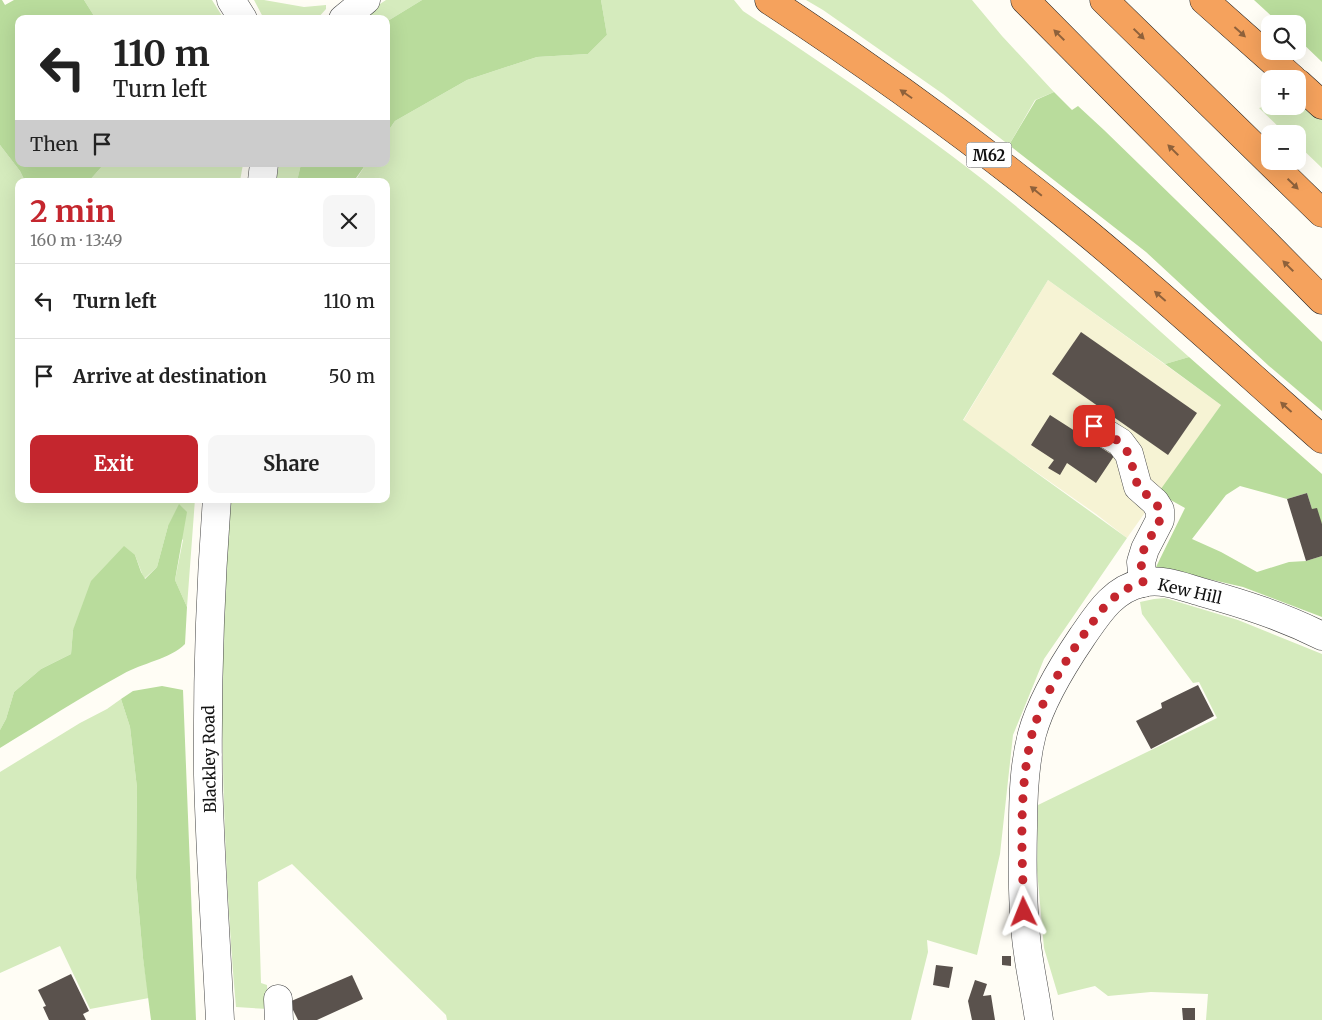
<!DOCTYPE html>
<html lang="en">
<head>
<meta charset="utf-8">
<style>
  :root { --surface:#fff; --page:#f6f6f6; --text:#222; --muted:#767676; --line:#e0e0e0; --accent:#c4262e }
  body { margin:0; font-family:Merriweather,serif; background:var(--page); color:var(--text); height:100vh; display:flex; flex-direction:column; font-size:19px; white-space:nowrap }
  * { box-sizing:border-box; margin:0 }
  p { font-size:16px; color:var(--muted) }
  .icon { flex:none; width:28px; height:28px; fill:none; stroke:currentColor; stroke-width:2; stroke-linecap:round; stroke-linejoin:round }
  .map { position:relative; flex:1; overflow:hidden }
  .details { position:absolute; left:15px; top:178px; width:375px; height:325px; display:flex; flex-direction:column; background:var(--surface); border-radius:10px; box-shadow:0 5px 20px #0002 }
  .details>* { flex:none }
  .hud { position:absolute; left:15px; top:15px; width:375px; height:152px; border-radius:10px; box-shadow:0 5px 20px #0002; background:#fff; color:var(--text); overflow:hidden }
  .buttons { position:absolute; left:1261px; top:15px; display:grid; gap:10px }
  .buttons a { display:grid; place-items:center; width:45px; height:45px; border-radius:10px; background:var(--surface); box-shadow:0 5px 20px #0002; font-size:25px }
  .pin { position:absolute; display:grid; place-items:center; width:42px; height:42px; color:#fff; margin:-21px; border-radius:10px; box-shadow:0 2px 8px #0006 }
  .me { position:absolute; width:55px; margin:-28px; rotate:358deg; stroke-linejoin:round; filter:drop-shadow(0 0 4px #0008) }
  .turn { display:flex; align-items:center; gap:18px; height:105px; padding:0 15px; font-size:22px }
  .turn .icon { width:65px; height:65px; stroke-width:2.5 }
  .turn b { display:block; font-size:35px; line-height:42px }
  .then { display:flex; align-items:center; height:48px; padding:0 15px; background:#0003; gap:10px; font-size:19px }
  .round { display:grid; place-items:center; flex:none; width:52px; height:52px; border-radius:10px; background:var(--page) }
  .head { display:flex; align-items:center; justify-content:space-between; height:85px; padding:0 15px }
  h1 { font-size:30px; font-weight:700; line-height:38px; color:var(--accent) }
  .primary-button { display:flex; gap:10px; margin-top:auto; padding:10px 15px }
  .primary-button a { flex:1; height:58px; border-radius:10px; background:var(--accent); color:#fff; font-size:20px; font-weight:700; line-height:58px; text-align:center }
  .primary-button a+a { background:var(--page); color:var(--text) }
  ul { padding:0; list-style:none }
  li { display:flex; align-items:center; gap:15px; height:75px; padding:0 15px; border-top:1px solid var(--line) }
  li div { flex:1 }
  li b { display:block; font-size:19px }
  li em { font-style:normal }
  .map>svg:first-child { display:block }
  .farmland { fill:#f6f3d4 }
  .green { fill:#d5ebbd }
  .forest { fill:#b9dc9c }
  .building { fill:#5a524d }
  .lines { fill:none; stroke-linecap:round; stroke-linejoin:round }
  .minor-casing { stroke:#444; stroke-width:29 }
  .highway-casing { stroke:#222; stroke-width:29 }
  .minor { stroke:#fff; stroke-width:28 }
  .highway { stroke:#f5a25d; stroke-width:28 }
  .oneway { fill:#8e613b }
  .route { stroke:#c4262e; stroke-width:9; stroke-dasharray:0 16.2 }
  .labels { text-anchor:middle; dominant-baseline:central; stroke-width:5; stroke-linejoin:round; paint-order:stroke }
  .shield { fill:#fff; stroke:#585858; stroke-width:1 }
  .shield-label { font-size:15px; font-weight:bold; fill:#111 }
  .street-label { font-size:16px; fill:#111; stroke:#fff }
</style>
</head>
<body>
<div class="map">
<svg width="1322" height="1020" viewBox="0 0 1322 1020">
  <rect width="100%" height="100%" fill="#fffdf5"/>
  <polygon class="farmland" points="1048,280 1221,405 1127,538 1096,514 963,421"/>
  <g class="green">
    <polygon points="84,0 212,0 224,19 96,19"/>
    <polygon points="254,0 264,0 304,7 326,5 326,9 317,19 264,19"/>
    <polygon points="386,0 422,0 386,22 386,19 357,19"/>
    <path d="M 601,0 L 734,0 L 743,11 C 814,58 884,105 952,156 C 1035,218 1112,288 1189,357 L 1165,364 L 1048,280 L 963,420 L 1127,538 L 1044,659 L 1013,735 L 1000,854 L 977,955 L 927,940 L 928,952 L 911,1020 L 447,1020 L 446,1015 L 292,864 L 258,882 L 261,983 L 267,985 L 268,1009 L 236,1007 C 225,882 221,757 222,631 C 223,587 227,543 230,499 L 386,499 L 386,181 L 355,181 L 366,164 L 386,164 L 386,134 L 395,121 L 467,80 L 537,57 L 588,54 L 607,35 Z"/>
    <polygon points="806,0 972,0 1002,36 1054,92 1035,100 1009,145 943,94 823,10"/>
    <polygon points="1298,95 1322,118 1322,168 1298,145 1298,134 1286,134 1259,108 1270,105 1270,106 1298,106"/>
    <polygon points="0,145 20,171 25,181 19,181 19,499 195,499 187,607 175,580 183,540 168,526 157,567 144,579 135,555 73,630 71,654 41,669 14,692 6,719 0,730"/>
    <polygon points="104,164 243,164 240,181 89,181"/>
    <polygon points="279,164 301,164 297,181 276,181"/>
    <polygon points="1165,598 1238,620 1322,654 1322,1020 1206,1020 1208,994 1151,992 1108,996 1095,986 1058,995 1044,948 1037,870 1038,805 1217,718 1199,682 1193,683 1142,614 1140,602 1154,599"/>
    <polygon points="121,699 130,727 137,788 136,878 143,958 149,998 90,1009 60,946 0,973 0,772 80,723 107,709"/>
  </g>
  <g class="forest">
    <polygon points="0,0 2,0 5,5 14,0 84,0 96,19 19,19 19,164 104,164 89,181 25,181 20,171 0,145"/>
    <polygon points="422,0 601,0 607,35 588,54 537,57 467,80 395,121 386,134 386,22"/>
    <polygon points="1254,0 1322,0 1322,62 1298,39 1298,24 1280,24"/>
    <polygon points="1054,92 1072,110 1078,106 1104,130 1322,342 1322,411 1269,366 1146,252 1009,145 1036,100"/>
    <polygon points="301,164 366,164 354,181 297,181"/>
    <polygon points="1189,357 1322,474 1322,524 1312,509 1307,493 1287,499 1240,486 1226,495 1192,539 1221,552 1257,572 1289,562 1306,561 1322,556 1322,617 1243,587 1156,567 1185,508 1158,493 1221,405 1165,364"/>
    <path d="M 179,504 L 187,512 L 175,580 L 187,607 L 185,644 C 170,659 142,663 123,674 C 81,697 41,723 0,748 L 0,730 L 6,719 L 14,692 L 41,669 L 71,654 L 73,630 L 91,581 L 124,546 L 135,555 L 141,572 L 145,579 L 157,567 L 168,526 Z"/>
    <polygon points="162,686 183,690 196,1020 151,1020 143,958 136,878 137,788 130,727 121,699 133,691"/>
  </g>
  <g class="building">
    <polygon points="1081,332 1197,413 1168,455 1052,374"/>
    <polygon points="1050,415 1114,456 1096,483 1067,463 1060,475 1048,468 1054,460 1031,445"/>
    <polygon points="1307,493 1312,509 1317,508 1322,524 1322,556 1306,561 1287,499"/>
    <polygon points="1198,685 1214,716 1151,749 1136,721 1162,708 1161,703"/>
    <polygon points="1002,956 1011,956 1011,966 1002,965"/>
    <polygon points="936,965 953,967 949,988 933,985"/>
    <polygon points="71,974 89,1011 83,1014 86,1020 49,1020 43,1007 46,1006 38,990"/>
    <polygon points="352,975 363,999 317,1020 298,1020 289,1002"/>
    <polygon points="975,980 987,984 983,996 991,995 995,1020 972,1020 968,1001"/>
    <polygon points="1182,1008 1195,1008 1195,1020 1183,1020"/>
  </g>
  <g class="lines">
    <g class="minor-casing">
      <g id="minor">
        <polyline points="231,0 243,19"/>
        <polyline points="343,19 366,0"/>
        <polyline points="262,181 264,164"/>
        <polyline points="1094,426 1120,442 1129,454 1138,487 1155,502 1160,510 1160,520 1145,549 1141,562 1143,583"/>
        <path d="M 217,499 C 210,591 207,682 208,775 C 210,856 216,938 220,1020"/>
        <polyline points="278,999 279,1020"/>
        <path d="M 1039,1020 C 1036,998 1031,975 1028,953 C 1022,912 1022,870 1023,828 C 1023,797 1024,765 1032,734 C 1041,701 1063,665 1082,637 C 1098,614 1113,589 1142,583 C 1162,578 1183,587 1201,592 C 1244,604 1282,616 1322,636"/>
      </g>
    </g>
    <g class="highway-casing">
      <g id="highway">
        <path d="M 769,0 C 879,72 985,149 1086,232 C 1167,299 1244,370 1322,439"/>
        <polyline points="1025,0 1322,300"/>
        <polyline points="1104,0 1322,213"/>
        <polyline points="1204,0 1293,79"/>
        <polyline points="1298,83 1322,105"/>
      </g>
    </g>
    <use href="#minor" class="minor"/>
    <use href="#highway" class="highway"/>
  </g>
  <defs><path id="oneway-solid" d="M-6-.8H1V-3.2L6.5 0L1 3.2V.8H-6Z" transform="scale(1.25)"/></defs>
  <g class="oneway">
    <use href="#oneway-solid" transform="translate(1240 32) rotate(42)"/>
    <use href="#oneway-solid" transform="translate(1139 34) rotate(44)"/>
    <use href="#oneway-solid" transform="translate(1059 35) rotate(-135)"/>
    <use href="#oneway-solid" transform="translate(906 94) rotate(-145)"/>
    <use href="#oneway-solid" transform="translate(1173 150) rotate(-135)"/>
    <use href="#oneway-solid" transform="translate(1293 184) rotate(44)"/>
    <use href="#oneway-solid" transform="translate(1036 191) rotate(-141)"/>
    <use href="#oneway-solid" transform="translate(1288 266) rotate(-135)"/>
    <use href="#oneway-solid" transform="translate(1160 296) rotate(-139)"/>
    <use href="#oneway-solid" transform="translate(1286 407) rotate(-138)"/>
  </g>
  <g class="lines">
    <path class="route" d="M 1024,912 C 1022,854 1018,792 1032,734 C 1041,701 1063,664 1082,637 C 1102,610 1110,593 1143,582 L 1141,562 L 1144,549 L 1160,520 L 1160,510 L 1155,502 L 1138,487 L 1129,454 L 1120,442 L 1094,426"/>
  </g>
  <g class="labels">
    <rect class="shield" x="966.5" y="142.5" width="45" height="25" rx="4"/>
    <g class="shield-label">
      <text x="989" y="155">M62</text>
    </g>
    <g class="street-label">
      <text transform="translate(1190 591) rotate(13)">Kew Hill</text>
      <text transform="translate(209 759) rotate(-91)">Blackley Road</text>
    </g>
  </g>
</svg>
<div class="buttons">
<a><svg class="icon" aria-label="search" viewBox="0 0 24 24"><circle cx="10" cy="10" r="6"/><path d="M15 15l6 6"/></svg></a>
<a>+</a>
<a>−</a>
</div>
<div class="pin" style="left:1094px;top:426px;background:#d93025"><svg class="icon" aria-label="arrive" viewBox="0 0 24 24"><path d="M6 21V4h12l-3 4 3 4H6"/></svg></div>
<svg class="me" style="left:1024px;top:912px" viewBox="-20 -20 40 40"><path d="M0-17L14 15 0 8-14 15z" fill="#c4262e" stroke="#fff" stroke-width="4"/></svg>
<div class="hud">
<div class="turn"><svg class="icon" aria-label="left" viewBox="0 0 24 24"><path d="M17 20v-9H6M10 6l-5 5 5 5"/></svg><div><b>110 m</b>Turn left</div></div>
<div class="then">Then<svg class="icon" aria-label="arrive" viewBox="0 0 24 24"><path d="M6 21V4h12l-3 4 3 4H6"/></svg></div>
</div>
<section class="details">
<div class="head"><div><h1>2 min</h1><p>160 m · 13:49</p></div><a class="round"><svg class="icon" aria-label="close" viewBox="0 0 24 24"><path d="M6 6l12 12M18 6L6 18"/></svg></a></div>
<ul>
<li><svg class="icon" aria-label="left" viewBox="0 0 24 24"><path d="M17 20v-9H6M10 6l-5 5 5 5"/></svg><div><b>Turn left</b></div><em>110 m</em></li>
<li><svg class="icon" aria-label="arrive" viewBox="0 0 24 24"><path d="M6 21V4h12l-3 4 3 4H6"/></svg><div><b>Arrive at destination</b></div><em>50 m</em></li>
</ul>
<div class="primary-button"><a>Exit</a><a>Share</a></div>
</section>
</div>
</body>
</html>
